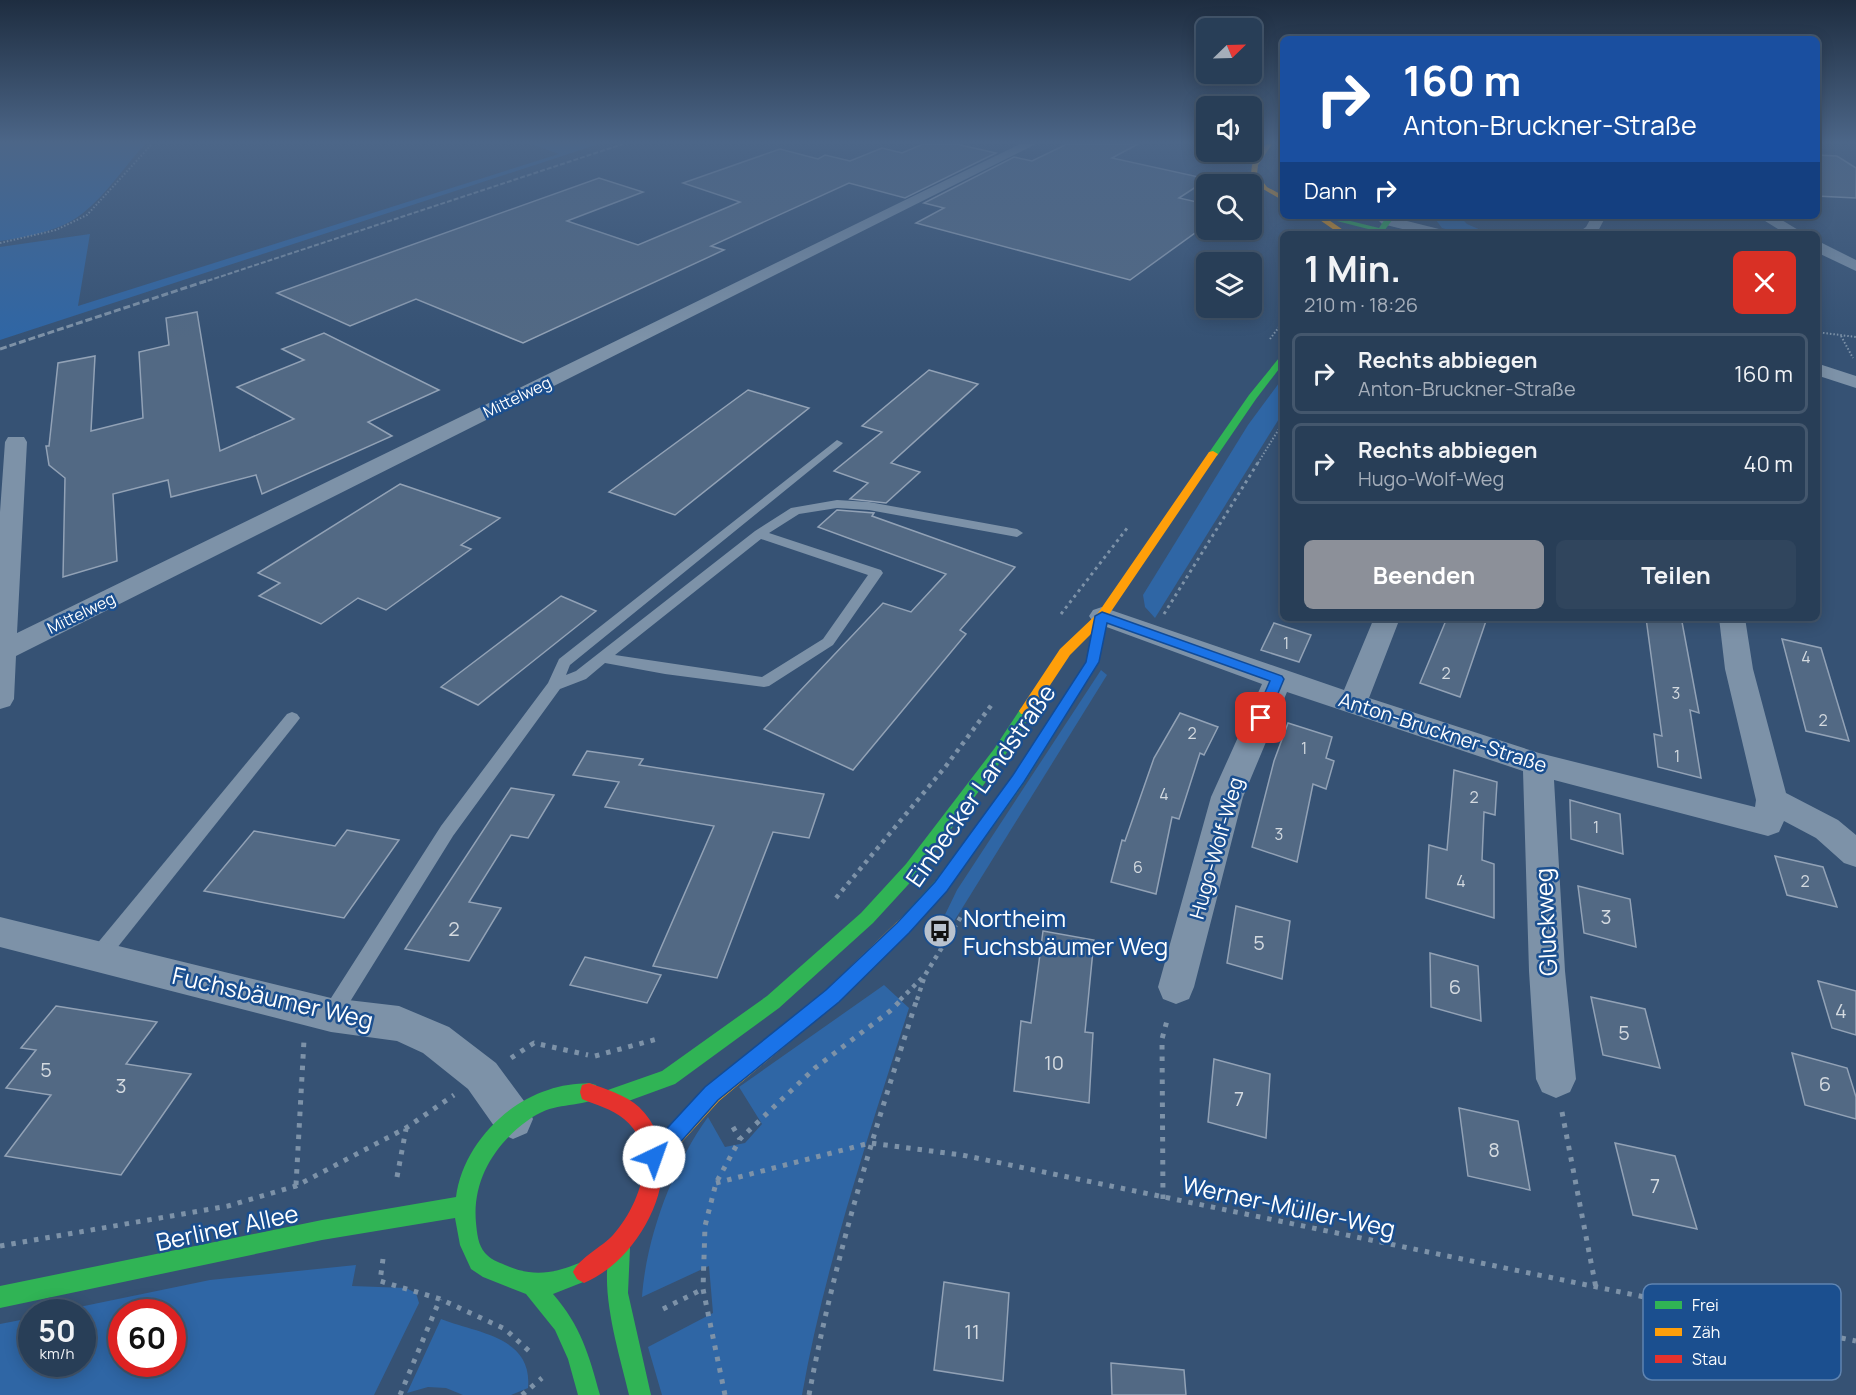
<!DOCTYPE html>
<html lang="de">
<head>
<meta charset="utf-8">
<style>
  :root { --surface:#283e57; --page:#30455d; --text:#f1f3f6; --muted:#a5aeba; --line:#44576d; --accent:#8c9099 }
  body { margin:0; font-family:Manrope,sans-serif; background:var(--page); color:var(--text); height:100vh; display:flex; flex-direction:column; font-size:22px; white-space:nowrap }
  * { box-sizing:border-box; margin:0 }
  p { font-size:20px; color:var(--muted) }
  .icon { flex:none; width:33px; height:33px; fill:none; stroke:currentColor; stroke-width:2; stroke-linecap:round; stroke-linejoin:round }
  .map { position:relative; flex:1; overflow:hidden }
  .panel { position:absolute; left:1280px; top:231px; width:540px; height:390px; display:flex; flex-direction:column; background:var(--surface); border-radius:9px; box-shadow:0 3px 15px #0003,0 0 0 2px var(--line) }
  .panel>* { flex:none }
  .guide { position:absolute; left:1280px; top:36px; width:540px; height:183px; border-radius:9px; box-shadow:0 3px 15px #0003,0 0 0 2px var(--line); background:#1a4fa0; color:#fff; overflow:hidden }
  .needle { width:39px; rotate:67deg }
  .controls { position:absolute; left:1196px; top:18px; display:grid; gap:12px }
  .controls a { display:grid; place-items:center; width:66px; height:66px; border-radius:9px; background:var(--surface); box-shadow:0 3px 15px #0003,0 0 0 2px var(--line); font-size:30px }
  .speed { position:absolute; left:18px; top:1299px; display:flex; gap:12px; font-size:30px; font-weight:700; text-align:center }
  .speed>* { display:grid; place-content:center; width:78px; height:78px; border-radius:50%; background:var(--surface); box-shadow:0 3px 15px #0003,0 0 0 2px var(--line); line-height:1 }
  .speed small { font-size:15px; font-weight:400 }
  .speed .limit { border:9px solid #d22; background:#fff; color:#111 }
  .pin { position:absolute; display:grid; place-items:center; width:51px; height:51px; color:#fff; margin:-26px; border-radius:12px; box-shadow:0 3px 9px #0006 }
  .me { position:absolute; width:66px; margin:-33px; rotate:42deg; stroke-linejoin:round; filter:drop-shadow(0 0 4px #0008) }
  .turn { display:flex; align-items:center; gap:21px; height:126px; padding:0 24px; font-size:27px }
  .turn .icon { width:78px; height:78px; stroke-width:2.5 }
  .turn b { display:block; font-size:42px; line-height:51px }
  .then { display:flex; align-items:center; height:57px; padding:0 24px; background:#0003; gap:12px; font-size:22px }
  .round { display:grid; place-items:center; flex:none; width:63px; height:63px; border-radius:9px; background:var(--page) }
  .head { display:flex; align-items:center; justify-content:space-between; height:102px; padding:0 24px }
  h1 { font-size:36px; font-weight:700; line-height:45px }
  .button { display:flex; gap:12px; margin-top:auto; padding:12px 24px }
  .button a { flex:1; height:69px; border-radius:9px; background:var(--accent); color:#fff; font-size:24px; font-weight:700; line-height:69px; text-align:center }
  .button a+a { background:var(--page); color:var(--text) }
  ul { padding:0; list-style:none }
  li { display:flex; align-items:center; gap:18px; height:81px; margin:0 12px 9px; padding:0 12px; border:3px solid var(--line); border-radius:9px }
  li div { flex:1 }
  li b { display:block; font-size:22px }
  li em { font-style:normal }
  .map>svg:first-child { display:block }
  .green { fill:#2f66a5; fill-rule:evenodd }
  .building { fill:#526984; stroke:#92a2b6; stroke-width:1.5 }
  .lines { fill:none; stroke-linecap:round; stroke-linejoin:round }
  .path-far3 { stroke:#7d92a8; stroke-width:2; stroke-dasharray:1.5 2; stroke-linecap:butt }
  .path-far2 { stroke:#7d92a8; stroke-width:3; stroke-dasharray:3 4; stroke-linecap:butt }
  .path-far1 { stroke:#7d92a8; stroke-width:4.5; stroke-dasharray:4 5; stroke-linecap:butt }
  .path { stroke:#7d92a8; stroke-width:5; stroke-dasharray:4.5 7; stroke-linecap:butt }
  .lane { fill:#7d92a8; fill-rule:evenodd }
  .street { fill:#7d92a8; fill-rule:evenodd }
  .fast { fill:#30b455; fill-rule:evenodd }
  .slow { fill:#ff9f0a; fill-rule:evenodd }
  .jam { fill:#e5322d; fill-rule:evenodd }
  .rail-far1 { stroke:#7e92a7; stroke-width:2; stroke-dasharray:5 2; stroke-linecap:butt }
  .rail { stroke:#7e92a7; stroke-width:3; stroke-dasharray:7 3; stroke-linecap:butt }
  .route { fill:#1a73e8; stroke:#114b97; stroke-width:1.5 }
  .labels { text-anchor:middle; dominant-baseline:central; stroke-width:5; stroke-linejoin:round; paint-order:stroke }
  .far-street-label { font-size:16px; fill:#fff; stroke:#1b4f8f }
  .number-label { font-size:16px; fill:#d4dae0 }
  .street-label { font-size:20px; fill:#fff; stroke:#1b4f8f }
  .near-number-label { font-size:20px; fill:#d4dae0 }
  .near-street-label { font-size:24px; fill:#fff; stroke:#1b4f8f }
  .near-poi-label { font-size:24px; fill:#fff; stroke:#1b4f8f; text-anchor:start }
  .key { fill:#1b4f8f; stroke:#5f84b1; stroke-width:1.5 }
  .key-label { font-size:16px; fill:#fff }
</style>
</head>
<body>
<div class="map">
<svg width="1856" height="1395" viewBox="0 0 1856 1395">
  <rect width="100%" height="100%" fill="#365274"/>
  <g class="green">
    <path d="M 0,144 L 145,144 C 125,166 106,195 83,213 C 61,231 27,237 0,241 Z"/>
    <polygon points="531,144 599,144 0,340 0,247 90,234 78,306 559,154"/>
    <polygon points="1433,216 1459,216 1467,224 1483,231 1524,234 1464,234 1442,228"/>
    <polygon points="1282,379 1282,414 1155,618 1145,607 1143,595 1248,425"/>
    <polygon points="1101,670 1107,675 948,931 939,927 957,890"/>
    <path d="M 884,985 L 909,1008 C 869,1134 825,1265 802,1395 L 662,1395 L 648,1347 L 713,1313 L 709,1266 L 642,1297 C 646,1238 673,1165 708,1117 L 725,1147 L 745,1143 L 762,1124 L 739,1087 Z"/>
    <path d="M 356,1265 L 352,1286 L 406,1288 L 416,1293 L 419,1303 L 374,1395 L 0,1395 L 0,1324 L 31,1318 L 32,1364 L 82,1364 L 82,1312 L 55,1312 L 210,1280 ZM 122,1312 L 172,1312 L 172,1364 L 122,1364 Z"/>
    <path d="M 441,1319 C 476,1333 533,1336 528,1388 L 511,1395 L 463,1395 L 446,1388 L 428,1387 L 407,1393 Z"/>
  </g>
  <g class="building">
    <polygon points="923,144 956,144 996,153 905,198 849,183 711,246 724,250 523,343 416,299 350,326 277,293 599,178 643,192 567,221 638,245 740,202 683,183 780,149 818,159 825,155 850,161 882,148 902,153"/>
    <polygon points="1067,144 1138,144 1112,158 1208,179 1179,198 1206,204 1206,225 1130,280 916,223 944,208 924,203 1014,157 1032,161"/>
    <polygon points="1816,155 1837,156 1856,168 1856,198 1816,196"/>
    <polygon points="197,312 220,451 294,419 237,387 304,360 282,349 324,333 439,390 368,422 392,436 262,494 256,475 171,497 168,480 113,494 117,561 63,577 65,478 49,465 46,446 49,446 58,363 95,356 91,431 143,418 139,352 169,345 166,318"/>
    <polygon points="929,370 978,384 891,463 920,472 886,503 850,499 868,483 834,471 882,432 862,426"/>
    <polygon points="748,390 809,408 675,515 609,492"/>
    <polygon points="400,484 500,518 461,545 471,549 386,610 358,598 321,624 259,596 280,583 258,573"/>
    <polygon points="837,510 874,513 872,516 1015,567 960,630 966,634 853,770 764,729 883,603 911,612 946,574 818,527"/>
    <polygon points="561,596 596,611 478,705 441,687"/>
    <polygon points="1447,618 1487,618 1460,697 1420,683"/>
    <polygon points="1646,618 1682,622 1699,713 1690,710 1701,778 1658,767 1654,734 1662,736"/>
    <polygon points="1274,623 1311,635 1299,662 1261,650"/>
    <polygon points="1782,639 1821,648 1849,741 1806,731"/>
    <polygon points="1180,713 1218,727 1204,755 1200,753 1179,819 1172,817 1156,894 1111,882 1122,840 1125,841 1154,758"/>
    <polygon points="1288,723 1332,737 1326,758 1334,761 1326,789 1313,784 1297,862 1252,847 1274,761"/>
    <polygon points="587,751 643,759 639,765 824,794 809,838 773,832 717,978 653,966 714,826 605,807 619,782 573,775"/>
    <polygon points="1454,770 1497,782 1495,815 1484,812 1482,860 1494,864 1494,918 1426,898 1429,845 1447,850"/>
    <polygon points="511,788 554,795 528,838 511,835 469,902 501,908 469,961 405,949"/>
    <polygon points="1570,800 1620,814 1623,854 1571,839"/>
    <polygon points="347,830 399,840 344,918 204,891 254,831 335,846"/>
    <polygon points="1775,856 1823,867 1837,907 1787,895"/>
    <polygon points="1578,886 1630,899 1636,947 1584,933"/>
    <polygon points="1236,906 1290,921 1282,979 1227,963"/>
    <polygon points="1043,931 1094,940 1085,1032 1093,1033 1089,1103 1014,1091 1021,1021 1031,1023"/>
    <polygon points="1430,953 1478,966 1481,1021 1431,1007"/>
    <polygon points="585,957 661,975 647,1003 570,985"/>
    <polygon points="1818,981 1856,991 1856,1035 1832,1028"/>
    <polygon points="1591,997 1645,1009 1660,1068 1603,1055"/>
    <polygon points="56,1006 157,1022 126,1064 191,1074 121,1175 5,1156 51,1095 6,1088 36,1050 21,1048"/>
    <polygon points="1792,1053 1847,1068 1856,1097 1856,1119 1805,1105"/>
    <polygon points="1214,1059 1270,1074 1266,1138 1208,1122"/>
    <polygon points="1459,1108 1518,1121 1530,1190 1468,1176"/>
    <polygon points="1615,1143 1675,1156 1697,1229 1633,1215"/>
    <polygon points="944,1282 1009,1293 1003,1381 934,1370"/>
    <polygon points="1111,1363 1184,1370 1186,1395 1112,1395"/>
  </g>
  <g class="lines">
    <g class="path-far3">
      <polyline points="0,243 56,230 87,215 152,144"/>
      <polyline points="1816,332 1856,337"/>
      <polyline points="1841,336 1853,358"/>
      <polyline points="1270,339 1282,323"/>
      <polyline points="1258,463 1282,424"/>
    </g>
    <g class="path-far2">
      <polyline points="1061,614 1128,527"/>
      <polyline points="1164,614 1259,461"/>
    </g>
    <g class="path-far1">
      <polyline points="836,898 946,766 993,703"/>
      <polyline points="900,1000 924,976"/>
      <polyline points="917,1000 925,975 962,915"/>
    </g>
    <g class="path">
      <polyline points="595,1056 657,1039"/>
      <polyline points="511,1058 534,1043 588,1055"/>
      <polyline points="1562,1112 1596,1288"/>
      <polyline points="733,1127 740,1139"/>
      <polyline points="397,1177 406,1129"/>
      <polyline points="716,1183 870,1143 962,1155 1856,1341"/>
      <polyline points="296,1185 304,1040"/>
      <polyline points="1163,1199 1162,1039 1168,1017"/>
      <polyline points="0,1246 228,1206 296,1186 406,1128 454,1095"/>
      <polyline points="383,1259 380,1281 440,1299 505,1329 530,1352"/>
      <polyline points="663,1309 703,1289"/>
      <polyline points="400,1395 440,1299"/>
      <polyline points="522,1395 542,1378"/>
      <polyline points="725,1395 703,1289 705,1226 716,1183 740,1139 815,1068 890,1011 902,999"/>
      <path d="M 809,1395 C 834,1260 875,1129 917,999"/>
    </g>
    <g class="lane">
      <path d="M 837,440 L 843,443 L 841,445 L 570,665 L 566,675 L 576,671 L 755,531 L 791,508 L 837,500 L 869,502 L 1017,529 L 1023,533 L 1017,537 L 869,510 L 837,508 L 799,514 L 769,533 L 881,570 L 883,573 L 833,645 L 769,686 L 764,687 L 665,674 L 605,663 L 586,679 L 560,689 L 453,836 L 338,1021 L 331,1024 L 324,1021 L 321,1015 L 324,1009 L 441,826 L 548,683 L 559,659 ZM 761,539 L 868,575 L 823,639 L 762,677 L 615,655 Z"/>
      <polygon points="292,712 297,714 300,718 297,722 105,963 98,965 91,963 89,957 91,951 287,714"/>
    </g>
    <g class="street">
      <polygon points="1020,144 1036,144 16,656 14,699 10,706 0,709 0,512 5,442 8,437 24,437 27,442 17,633"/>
      <polygon points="1387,216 1447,231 1450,234 1423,234 1382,224 1379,221 1382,218"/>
      <polygon points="1592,216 1606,216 1597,233 1576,234 1586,227"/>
      <polygon points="1757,216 1775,216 1805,234 1786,234"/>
      <polygon points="1816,240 1856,260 1856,271 1816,252"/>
      <polygon points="1816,363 1856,376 1856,388 1816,375"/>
      <polygon points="1102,607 1344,690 1374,618 1400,618 1369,698 1539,753 1755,807 1756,800 1725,669 1719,618 1745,618 1753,669 1786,793 1838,820 1856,835 1856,867 1844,863 1816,838 1784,821 1779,832 1768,836 1554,780 1565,971 1576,1079 1570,1092 1556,1098 1542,1092 1536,1079 1529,971 1523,771 1287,692 1243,797 1194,987 1189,999 1176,1004 1163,999 1158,987 1211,797 1262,684 1093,622 1089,616 1093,610"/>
      <polygon points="0,917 331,998 399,1006 449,1027 496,1063 527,1105 533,1119 527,1133 513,1139 499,1133 468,1089 423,1053 397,1041 331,1032 0,947"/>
    </g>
    <g class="fast">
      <polygon points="1317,216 1330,216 1379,228 1387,216 1395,216 1382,234 1374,234 1376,231"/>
      <polygon points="1282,357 1282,365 1256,399 1217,456 1209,456 1208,454 1249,395 1279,358"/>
      <polygon points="1102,612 1108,616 1099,662 1024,783 947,891 915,926 909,928 903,926 901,921 903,916 935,881 1014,775 1086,662 1096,616"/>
      <polygon points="1026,706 1033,711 1004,757 918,874 873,923 779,1008 675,1084 612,1107 605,1105 603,1098 605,1091 662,1071 767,996 861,913 906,864 994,749 1021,708"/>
      <path d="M 589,1083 L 596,1085 L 598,1092 L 596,1099 C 569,1109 554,1101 527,1121 C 494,1145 472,1181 476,1223 C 477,1233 478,1245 485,1253 C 490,1259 498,1262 505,1265 C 534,1278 556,1273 584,1261 L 591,1265 L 595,1272 L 591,1279 L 553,1294 C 581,1326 589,1355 600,1395 L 578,1395 L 568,1359 L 555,1330 L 526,1294 L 483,1277 L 471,1269 L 460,1245 L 455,1218 L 322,1240 L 0,1308 L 0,1286 L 322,1220 L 456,1197 C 462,1149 503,1104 548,1090 C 561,1085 575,1084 589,1083 Z"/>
      <path d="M 620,1238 L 627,1241 L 630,1248 L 628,1293 L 651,1395 L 629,1395 C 619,1352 596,1282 613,1241 Z"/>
    </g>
    <g class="slow">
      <polygon points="1266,144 1272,144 1258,165 1257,174 1267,187 1282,195 1282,200 1263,189 1251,174 1252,165"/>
      <polygon points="1314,216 1323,216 1349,234 1340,234"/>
      <polygon points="1213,451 1218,454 1106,619 1070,655 1031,714 1021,714 1019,711 1021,708 1060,649 1098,613 1209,452"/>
      <polygon points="909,914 915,916 917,921 915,926 838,1002 719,1101 662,1164 655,1167 648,1164 645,1157 648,1150 705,1087 826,990 903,916"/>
    </g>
    <path class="jam" d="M 589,1083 C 605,1089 626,1095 639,1107 C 694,1160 644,1258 584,1283 L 577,1279 L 573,1272 C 579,1258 602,1247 613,1235 C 639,1206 661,1149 624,1119 C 612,1109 596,1105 582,1099 L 580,1092 L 582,1085 Z"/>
    <polyline class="rail-far1" points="201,283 623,144"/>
    <polyline class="rail" points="0,349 206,281"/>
  </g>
  <linearGradient id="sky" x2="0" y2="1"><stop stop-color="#1e2d40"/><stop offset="0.42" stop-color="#4c6688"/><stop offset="1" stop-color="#4c6688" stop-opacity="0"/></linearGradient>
  <rect width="1856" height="339" fill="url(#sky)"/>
  <polygon class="route" points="1102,612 1282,676 1284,679 1266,722 1256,722 1254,718 1270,681 1107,623 1099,662 1024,782 947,891 909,933 839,1002 718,1100 661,1164 654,1167 647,1164 645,1157 647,1150 705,1087 826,990 897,923 935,882 1013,775 1086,662 1095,616"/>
  <defs>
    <g id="bus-disc" transform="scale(1.725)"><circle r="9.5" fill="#b9c2ce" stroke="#1b4f8f"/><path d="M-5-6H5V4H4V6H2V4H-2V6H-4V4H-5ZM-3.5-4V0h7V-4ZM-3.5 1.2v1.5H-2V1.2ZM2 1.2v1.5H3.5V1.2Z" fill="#111"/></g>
  </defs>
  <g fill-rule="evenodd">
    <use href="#bus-disc" x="940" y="931"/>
  </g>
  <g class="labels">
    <g class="far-street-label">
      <text transform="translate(517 397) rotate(-26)">Mittelweg</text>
      <text transform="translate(81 613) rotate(-26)">Mittelweg</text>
    </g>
    <g class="number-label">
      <text x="1286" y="643">1</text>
      <text x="1806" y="657">4</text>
      <text x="1446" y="673">2</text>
      <text x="1676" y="693">3</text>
      <text x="1823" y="720">2</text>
      <text x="1192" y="733">2</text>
      <text x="1304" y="748">1</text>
      <text x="1677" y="756">1</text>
      <text x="1164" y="794">4</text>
      <text x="1474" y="797">2</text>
      <text x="1596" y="827">1</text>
      <text x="1279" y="834">3</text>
      <text x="1138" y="867">6</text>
      <text x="1461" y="881">4</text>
      <text x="1805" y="881">2</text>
    </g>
    <g class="street-label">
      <text transform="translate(1443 732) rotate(18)">Anton-Bruckner-Straße</text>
      <text transform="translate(1216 848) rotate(-74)">Hugo-Wolf-Weg</text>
    </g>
    <g class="near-number-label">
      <text x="1606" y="916">3</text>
      <text x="454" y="928">2</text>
      <text x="1259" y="942">5</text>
      <text x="1455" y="986">6</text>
      <text x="1841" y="1010">4</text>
      <text x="1624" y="1032">5</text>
      <text x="1054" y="1062">10</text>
      <text x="46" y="1069">5</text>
      <text x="1825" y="1083">6</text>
      <text x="121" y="1085">3</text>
      <text x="1239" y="1098">7</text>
      <text x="1494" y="1149">8</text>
      <text x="1655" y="1185">7</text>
      <text x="972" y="1331">11</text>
    </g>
    <g class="near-street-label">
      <text transform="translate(980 785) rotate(-55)">Einbecker Landstraße</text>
      <text transform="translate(1545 922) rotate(-93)">Gluckweg</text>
      <text transform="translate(273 997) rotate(13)">Fuchsbäumer Weg</text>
      <text transform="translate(1289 1206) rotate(12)">Werner-Müller-Weg</text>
      <text transform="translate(227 1227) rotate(-12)">Berliner Allee</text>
    </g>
    <g class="near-poi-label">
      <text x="963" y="917">Northeim<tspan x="963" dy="28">Fuchsbäumer Weg</tspan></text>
    </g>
  </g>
  <rect x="1643" y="1284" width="198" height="96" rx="9" class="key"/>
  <rect x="1655" y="1301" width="27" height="8" fill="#30b455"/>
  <rect x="1655" y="1328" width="27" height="8" fill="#ff9f0a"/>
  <rect x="1655" y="1355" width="27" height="8" fill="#e5322d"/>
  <g class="key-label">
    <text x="1692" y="1311">Frei</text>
    <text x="1692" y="1338">Zäh</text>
    <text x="1692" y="1365">Stau</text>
  </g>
</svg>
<div class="controls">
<a><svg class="needle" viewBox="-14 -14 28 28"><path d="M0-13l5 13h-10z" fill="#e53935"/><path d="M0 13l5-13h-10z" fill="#a5aeba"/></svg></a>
<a><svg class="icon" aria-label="sound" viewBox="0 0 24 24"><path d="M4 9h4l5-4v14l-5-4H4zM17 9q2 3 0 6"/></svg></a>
<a><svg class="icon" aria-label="search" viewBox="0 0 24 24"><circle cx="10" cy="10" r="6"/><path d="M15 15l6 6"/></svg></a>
<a><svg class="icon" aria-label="layers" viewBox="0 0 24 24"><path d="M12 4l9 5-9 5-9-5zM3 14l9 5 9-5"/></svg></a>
</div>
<div class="speed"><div>50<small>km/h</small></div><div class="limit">60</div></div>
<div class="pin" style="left:1261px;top:718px;background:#d93025"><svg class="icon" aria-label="arrive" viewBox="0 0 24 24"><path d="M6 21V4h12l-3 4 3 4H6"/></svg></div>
<svg class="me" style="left:654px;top:1157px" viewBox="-20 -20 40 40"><circle r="19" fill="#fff"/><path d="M0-13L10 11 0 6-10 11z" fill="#1a73e8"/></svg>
<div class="guide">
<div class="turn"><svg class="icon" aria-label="right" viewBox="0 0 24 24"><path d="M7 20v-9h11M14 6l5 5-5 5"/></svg><div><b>160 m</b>Anton-Bruckner-Straße</div></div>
<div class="then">Dann<svg class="icon" aria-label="right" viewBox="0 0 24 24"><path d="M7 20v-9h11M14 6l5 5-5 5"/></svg></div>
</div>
<section class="panel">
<div class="head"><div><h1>1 Min.</h1><p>210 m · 18:26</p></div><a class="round" style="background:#d93025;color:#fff"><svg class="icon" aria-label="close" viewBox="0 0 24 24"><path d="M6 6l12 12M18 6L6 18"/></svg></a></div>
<ul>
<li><svg class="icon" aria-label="right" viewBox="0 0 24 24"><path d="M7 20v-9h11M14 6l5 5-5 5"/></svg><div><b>Rechts abbiegen</b><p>Anton-Bruckner-Straße</p></div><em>160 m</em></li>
<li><svg class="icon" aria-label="right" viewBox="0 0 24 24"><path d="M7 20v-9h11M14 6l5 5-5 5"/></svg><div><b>Rechts abbiegen</b><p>Hugo-Wolf-Weg</p></div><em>40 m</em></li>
</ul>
<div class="button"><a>Beenden</a><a>Teilen</a></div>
</section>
</div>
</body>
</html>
